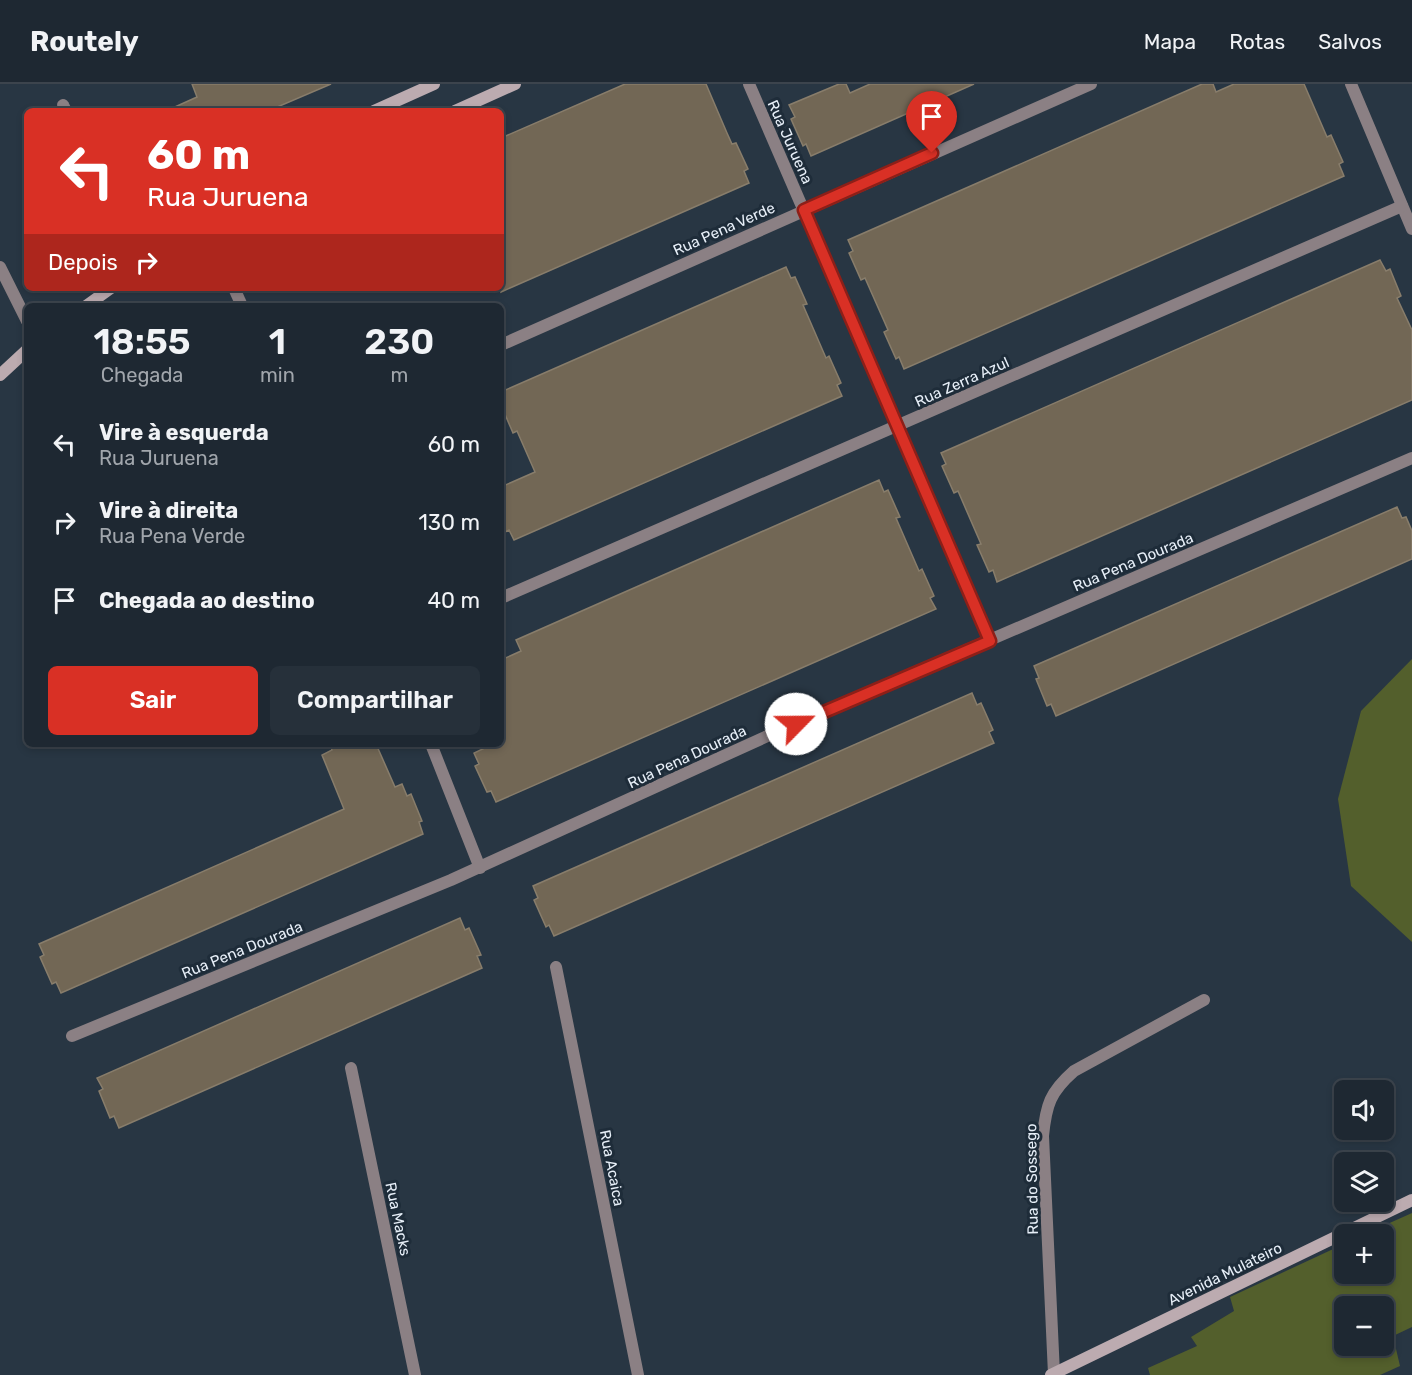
<!DOCTYPE html>
<html lang="pt">
<head>
<meta charset="utf-8">
<style>
  :root { --surface:#1e2832; --page:#26303a; --text:#f1f3f6; --muted:#a1a6ac; --line:#3c444d; --accent:#d93025 }
  body { margin:0; font-family:Rubik,sans-serif; background:var(--page); color:var(--text); height:100vh; display:flex; flex-direction:column; font-size:22px; white-space:nowrap }
  * { box-sizing:border-box; margin:0 }
  p { font-size:20px; color:var(--muted) }
  .icon { flex:none; width:33px; height:33px; fill:none; stroke:currentColor; stroke-width:2; stroke-linecap:round; stroke-linejoin:round }
  .map { position:relative; flex:1; overflow:hidden }
  .sheet { position:absolute; left:24px; top:219px; width:480px; height:444px; display:flex; flex-direction:column; background:var(--surface); border-radius:9px; box-shadow:0 3px 9px #0003,0 0 0 2px var(--line) }
  .sheet>* { flex:none }
  .top-card { position:absolute; left:24px; top:24px; width:480px; height:183px; border-radius:9px; box-shadow:0 3px 9px #0003,0 0 0 2px var(--line); background:#d93025; color:#fff; overflow:hidden }
  .controls { position:absolute; left:1334px; top:996px; display:grid; gap:12px }
  .controls a { display:grid; place-items:center; width:60px; height:60px; border-radius:9px; background:var(--surface); box-shadow:0 3px 9px #0003,0 0 0 2px var(--line); font-size:30px }
  .pin { position:absolute; display:grid; place-items:center; width:51px; height:51px; color:#fff; margin:-62px -26px; border-radius:50% 50% 50% 0; rotate:-45deg; box-shadow:0 0 6px #0007 }
  .pin .icon { rotate:45deg }
  .me { position:absolute; width:66px; margin:-33px; rotate:67deg; stroke-linejoin:round; filter:drop-shadow(0 0 4px #0008) }
  .turn { display:flex; align-items:center; gap:21px; height:126px; padding:0 24px; font-size:27px }
  .turn .icon { width:78px; height:78px; stroke-width:2.5 }
  .turn b { display:block; font-size:42px; line-height:51px }
  .then { display:flex; align-items:center; height:57px; padding:0 24px; background:#0003; gap:12px; font-size:22px }
  .eta { display:flex; justify-content:space-evenly; align-items:center; height:102px; text-align:center }
  .eta b { font-size:36px; font-weight:600; line-height:42px }
  .action { display:flex; gap:12px; margin-top:auto; padding:12px 24px }
  .action a { flex:1; height:69px; border-radius:9px; background:var(--accent); color:#fff; font-size:24px; font-weight:600; line-height:69px; text-align:center }
  .action a+a { background:var(--page); color:var(--text) }
  ul { padding:0; list-style:none }
  li { display:flex; align-items:center; gap:18px; height:78px; padding:0 24px }
  li div { flex:1 }
  li b { display:block; font-size:22px }
  li em { font-style:normal }
  header { display:flex; align-items:center; gap:36px; box-sizing:border-box; height:84px; padding:0 30px; background:var(--surface); border-bottom:2px solid var(--line) }
  header strong { font-size:28px }
  nav { display:flex; gap:33px; margin-inline-start:auto; font-size:21px }
  .map>svg:first-child { display:block }
  .green { fill:#535f2c; fill-rule:evenodd }
  .building { fill:#726755; stroke:#887d6b; stroke-width:1.5 }
  .lines { fill:none; stroke-linecap:round; stroke-linejoin:round }
  .street { stroke:#8b8084; stroke-width:12 }
  .secondary { stroke:#bcabb0; stroke-width:12 }
  .route-casing { stroke:#8d1f18; stroke-width:15 }
  .route { stroke:#d93025; stroke-width:10 }
  .labels { text-anchor:middle; dominant-baseline:central; stroke-width:6; stroke-linejoin:round; paint-order:stroke }
  .street-label { font-size:15px; fill:#e7eff8; stroke:#1e2c39 }
</style>
</head>
<body>
<header>
<strong>Routely</strong>
<nav><a>Mapa</a><a>Rotas</a><a>Salvos</a></nav>
</header>
<div class="map">
<svg width="1412" height="1291" viewBox="0 0 1412 1291">
  <rect width="100%" height="100%" fill="#283643"/>
  <g class="green">
    <polygon points="1412,575 1412,858 1351,802 1338,715 1361,627"/>
    <path d="M 1412,1129 L 1412,1243 L 1393,1252 L 1400,1282 L 1380,1291 L 1150,1291 L 1148,1284 L 1197,1262 L 1191,1253 L 1234,1227 L 1230,1213 L 1344,1160 L 1344,1190 L 1383,1190 L 1383,1150 L 1365,1150 ZM 1344,1222 L 1383,1222 L 1383,1262 L 1344,1262 Z"/>
  </g>
  <g class="building">
    <polygon points="192,0 331,0 268,27 166,27 197,13"/>
    <polygon points="625,0 706,0 727,49 732,60 736,59 748,85 744,87 749,99 501,208 501,54"/>
    <polygon points="839,0 846,0 850,9 870,0 974,0 811,72 806,60 803,62 791,35 795,33 789,21"/>
    <polygon points="1202,0 1213,0 1216,8 1234,0 1304,0 1327,53 1331,51 1343,78 1339,80 1344,92 904,285 899,273 896,275 884,248 888,246 865,194 861,196 849,169 853,167 848,156"/>
    <polygon points="1380,176 1386,187 1390,185 1401,212 1397,214 1412,246 1412,316 997,498 993,486 989,488 977,461 981,460 958,407 954,409 942,382 946,380 941,369"/>
    <polygon points="786,183 791,194 795,193 807,220 803,221 826,274 829,272 841,299 837,301 842,312 514,456 509,446 501,450 501,403 535,388 517,347 513,349 501,321 501,308"/>
    <polygon points="879,396 884,408 888,406 900,433 896,434 919,487 922,485 934,512 930,514 936,525 496,718 491,707 487,708 475,682 479,680 474,669 493,660 501,660 501,576 521,567 516,556"/>
    <polygon points="1397,423 1402,434 1406,433 1412,447 1412,475 1056,632 1051,620 1047,622 1036,595 1039,594 1034,582"/>
    <polygon points="972,609 977,621 981,619 993,646 989,648 994,659 554,852 549,841 546,843 534,816 538,814 533,802"/>
    <polygon points="329,660 376,660 395,703 402,700 407,712 411,710 422,737 419,738 423,750 61,909 56,898 52,900 40,873 44,871 39,860 344,725 322,671 332,666"/>
    <polygon points="460,834 465,846 469,844 481,871 477,872 482,884 119,1044 114,1032 110,1034 99,1007 103,1005 97,994"/>
  </g>
  <g class="lines">
    <g class="street">
      <polyline points="749,0 990,557"/>
      <polyline points="1351,0 1412,145"/>
      <polyline points="63,21 66,27"/>
      <polyline points="0,183 27,237"/>
      <polyline points="234,204 242,222"/>
      <polyline points="501,261 1091,0"/>
      <polyline points="501,514 1402,122"/>
      <polyline points="431,660 480,784"/>
      <polyline points="556,883 638,1291"/>
      <polyline points="72,952 451,796 774,649 1412,374"/>
      <polyline points="351,984 415,1291"/>
      <path d="M 1054,1290 L 1043,1052 C 1046,1021 1050,1008 1074,987 L 1204,916"/>
    </g>
    <g class="secondary">
      <polyline points="374,27 434,0"/>
      <polyline points="455,27 515,0"/>
      <polyline points="86,222 111,204"/>
      <polyline points="0,291 27,266"/>
      <polyline points="1051,1291 1412,1116"/>
    </g>
  </g>
  <g class="lines">
    <g class="route-casing">
      <polyline id="route" points="796,640 990,557 804,126 932,69"/>
    </g>
    <use href="#route" class="route"/>
  </g>
  <g class="labels">
    <g class="street-label">
      <text transform="translate(790 58) rotate(66)">Rua Juruena</text>
      <text transform="translate(724 145) rotate(-24)">Rua Pena Verde</text>
      <text transform="translate(962 298) rotate(-24)">Rua Zerra Azul</text>
      <text transform="translate(1133 478) rotate(-23)">Rua Pena Dourada</text>
      <text transform="translate(687 673) rotate(-25)">Rua Pena Dourada</text>
      <text transform="translate(242 866) rotate(-22)">Rua Pena Dourada</text>
      <text transform="translate(612 1084) rotate(79)">Rua Acaica</text>
      <text transform="translate(1032 1095) rotate(-91)">Rua do Sossego</text>
      <text transform="translate(398 1135) rotate(78)">Rua Macks</text>
      <text transform="translate(1225 1190) rotate(-26)">Avenida Mulateiro</text>
    </g>
  </g>
</svg>
<div class="controls">
<a><svg class="icon" aria-label="sound" viewBox="0 0 24 24"><path d="M4 9h4l5-4v14l-5-4H4zM17 9q2 3 0 6"/></svg></a>
<a><svg class="icon" aria-label="layers" viewBox="0 0 24 24"><path d="M12 4l9 5-9 5-9-5zM3 14l9 5 9-5"/></svg></a>
<a>+</a>
<a>−</a>
</div>
<div class="pin" style="left:932px;top:69px;background:#d93025"><svg class="icon" aria-label="arrive" viewBox="0 0 24 24"><path d="M6 21V4h12l-3 4 3 4H6"/></svg></div>
<svg class="me" style="left:796px;top:640px" viewBox="-20 -20 40 40"><circle r="19" fill="#fff"/><path d="M0-13L10 11 0 6-10 11z" fill="#d93025"/></svg>
<div class="top-card">
<div class="turn"><svg class="icon" aria-label="left" viewBox="0 0 24 24"><path d="M17 20v-9H6M10 6l-5 5 5 5"/></svg><div><b>60 m</b>Rua Juruena</div></div>
<div class="then">Depois<svg class="icon" aria-label="right" viewBox="0 0 24 24"><path d="M7 20v-9h11M14 6l5 5-5 5"/></svg></div>
</div>
<section class="sheet">
<div class="eta">
<div><b>18:55</b><p>Chegada</p></div>
<div><b>1</b><p>min</p></div>
<div><b>230</b><p>m</p></div>
</div>
<ul>
<li><svg class="icon" aria-label="left" viewBox="0 0 24 24"><path d="M17 20v-9H6M10 6l-5 5 5 5"/></svg><div><b>Vire à esquerda</b><p>Rua Juruena</p></div><em>60 m</em></li>
<li><svg class="icon" aria-label="right" viewBox="0 0 24 24"><path d="M7 20v-9h11M14 6l5 5-5 5"/></svg><div><b>Vire à direita</b><p>Rua Pena Verde</p></div><em>130 m</em></li>
<li><svg class="icon" aria-label="arrive" viewBox="0 0 24 24"><path d="M6 21V4h12l-3 4 3 4H6"/></svg><div><b>Chegada ao destino</b></div><em>40 m</em></li>
</ul>
<div class="action"><a>Sair</a><a>Compartilhar</a></div>
</section>
</div>
</body>
</html>
